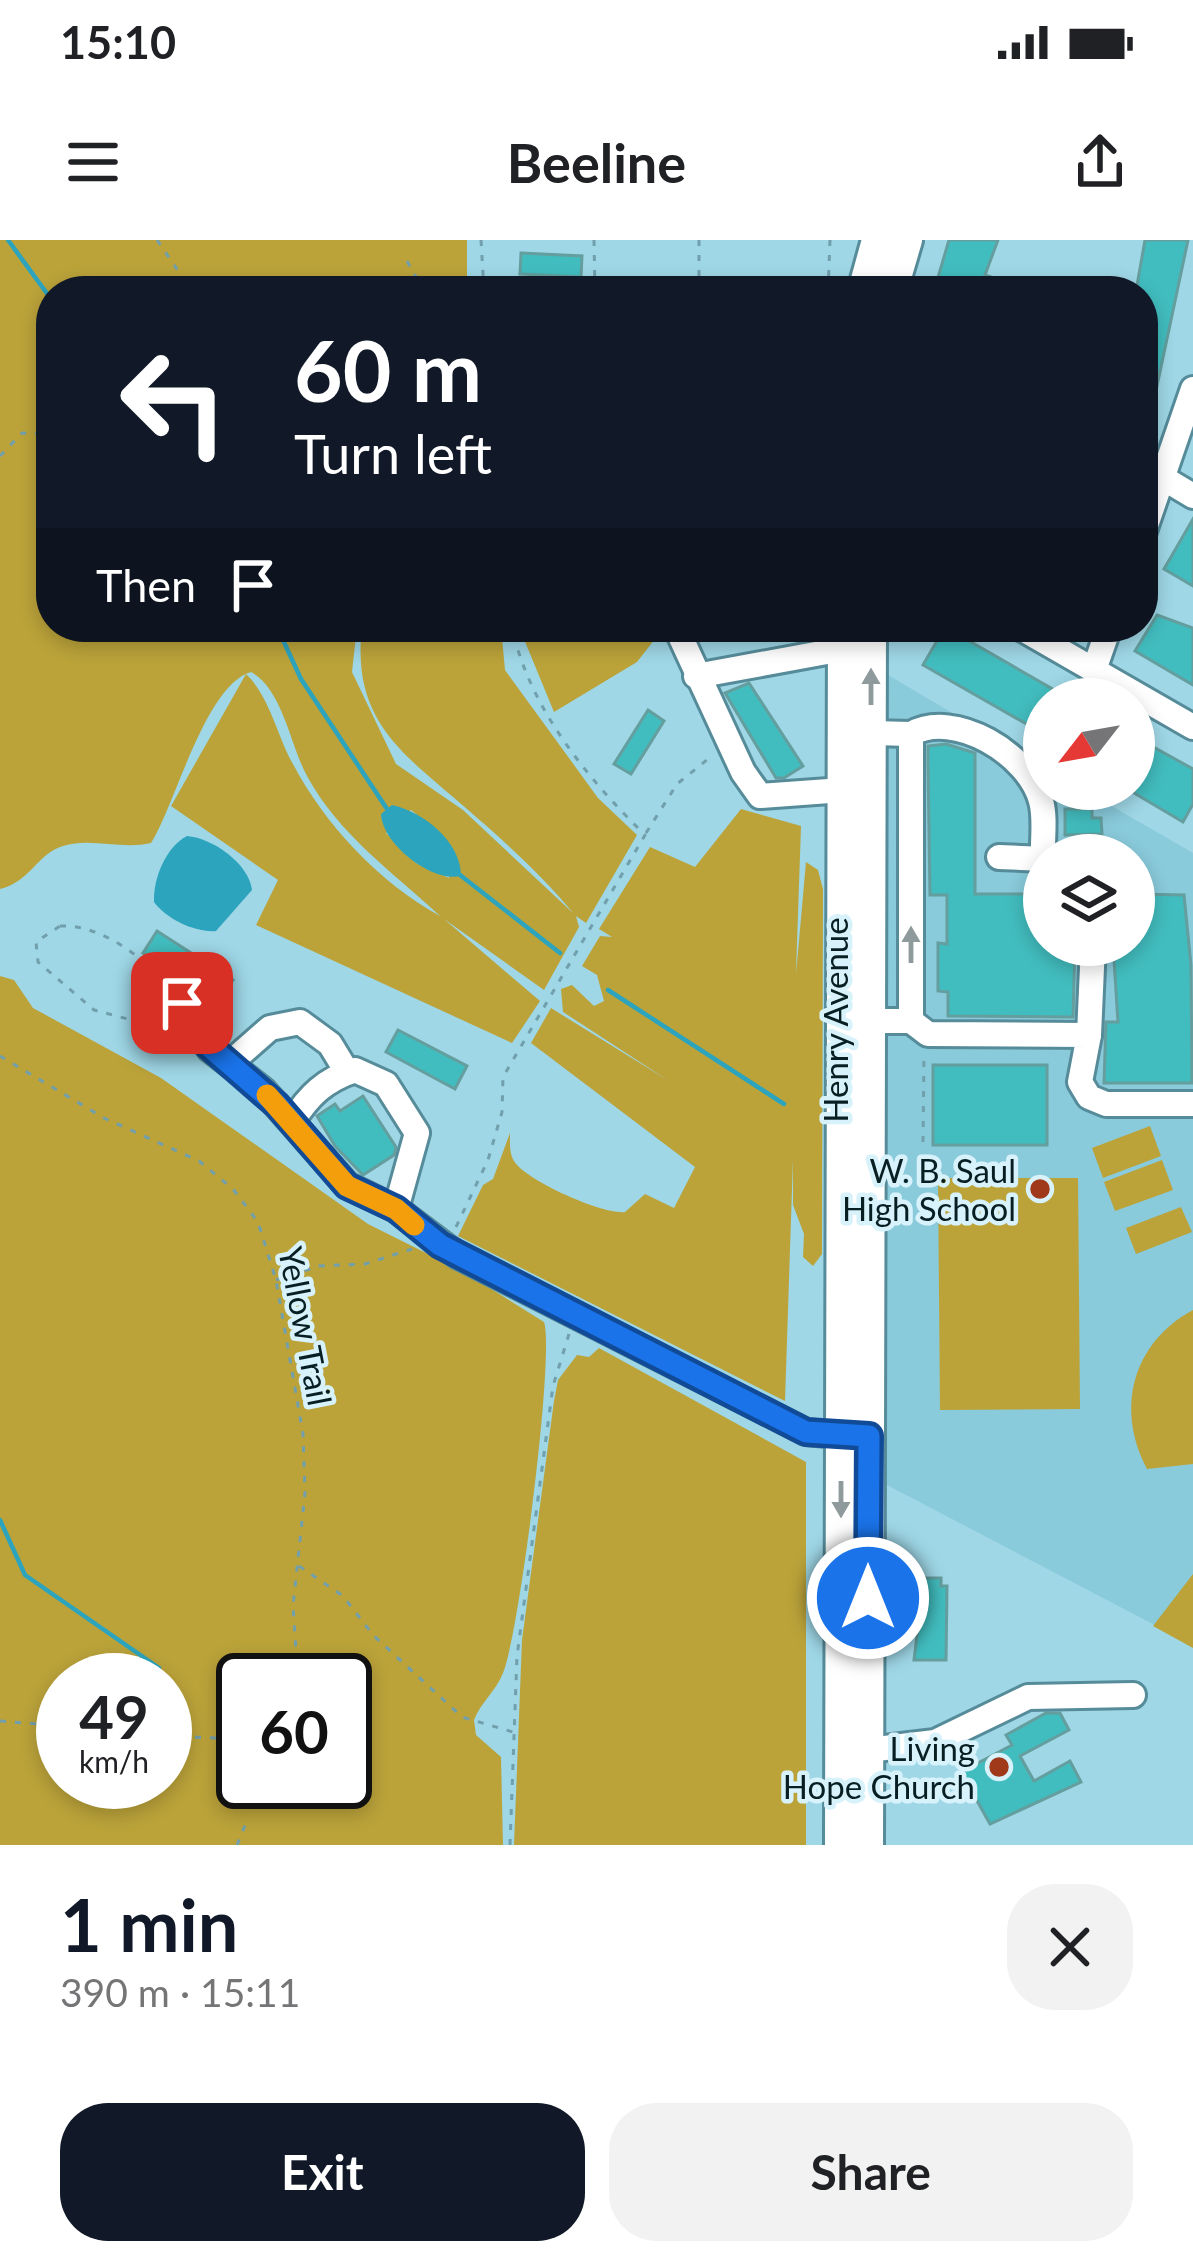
<!DOCTYPE html>
<html lang="en">
<head>
<meta charset="utf-8">
<style>
  :root { --surface:#fff; --page:#f2f2f2; --text:#202124; --muted:#757577; --accent:#111827 }
  body { margin:0; font-family:Lato,sans-serif; background:var(--page); color:var(--text); height:100vh; display:flex; flex-direction:column; font-size:45px; white-space:nowrap }
  * { box-sizing:border-box; margin:0 }
  p { font-size:39px; color:var(--muted) }
  .icon { flex:none; width:66px; height:66px; fill:none; stroke:currentColor; stroke-width:2; stroke-linecap:round; stroke-linejoin:round }
  .map { position:relative; height:1605px; overflow:hidden }
  .side { display:flex; flex-direction:column; background:var(--surface); flex:1 }
  .side>* { flex:none }
  .guide { position:absolute; left:36px; top:36px; width:1122px; height:366px; border-radius:48px; box-shadow:0 6px 18px #0003; background:#111827; color:#fff; overflow:hidden }
  .needle { width:78px; rotate:239deg }
  .tools { position:absolute; left:1023px; top:438px; display:grid; gap:24px }
  .tools a { display:grid; place-items:center; width:132px; height:132px; border-radius:50%; background:var(--surface); box-shadow:0 6px 18px #0003; font-size:60px }
  .speed { position:absolute; left:36px; top:1413px; display:flex; gap:24px; font-size:60px; font-weight:700; text-align:center }
  .speed>* { display:grid; place-content:center; width:156px; height:156px; border-radius:50%; background:var(--surface); box-shadow:0 6px 18px #0003; line-height:1 }
  .speed small { font-size:30px; font-weight:400 }
  .speed .limit { border:6px solid #111; border-radius:18px; background:#fff; color:#111 }
  .pin { position:absolute; display:grid; place-items:center; width:102px; height:102px; color:#fff; margin:-51px; border-radius:24px; box-shadow:0 6px 18px #0006 }
  .me { position:absolute; width:132px; margin:-66px; rotate:0deg; stroke-linejoin:round; filter:drop-shadow(0 0 9px #0008) }
  .turn { display:flex; align-items:center; gap:42px; height:252px; padding:0 60px; font-size:54px }
  .turn .icon { width:156px; height:156px; stroke-width:2.5 }
  .turn b { display:block; font-size:84px; line-height:102px }
  .then { display:flex; align-items:center; height:114px; padding:0 60px; background:#0003; gap:24px; font-size:45px }
  .round { display:grid; place-items:center; flex:none; width:126px; height:126px; border-radius:48px; background:var(--page) }
  .headline { display:flex; align-items:center; justify-content:space-between; height:204px; padding:0 60px }
  h1 { font-size:72px; font-weight:700; line-height:90px; color:var(--accent) }
  .action { display:flex; gap:24px; margin-top:auto; padding:24px 60px }
  .action a { flex:1; height:138px; border-radius:48px; background:var(--accent); color:#fff; font-size:48px; font-weight:700; line-height:138px; text-align:center }
  .action a+a { background:var(--page); color:var(--text) }
  .status { display:flex; justify-content:space-between; align-items:center; height:84px; padding:0 60px; background:var(--surface); direction:ltr }
  .status svg { height:33px; fill:currentColor }
  header { display:flex; justify-content:space-between; align-items:center; height:156px; padding:0 60px; background:var(--surface); font-size:54px; font-weight:700 }
  .map>svg:first-child { display:block }
  .built { fill:#89cadb; fill-rule:evenodd }
  .green { fill:#bba33a; fill-rule:evenodd }
  .water { fill:#2da4be }
  .lines { fill:none; stroke-linecap:round; stroke-linejoin:round }
  .stream { stroke:#2da4be; stroke-width:4.5 }
  .building { fill:#42bdbf; stroke:#649e9e; stroke-width:3 }
  .minor-casing { stroke:#568b99; stroke-width:30 }
  .major-casing { stroke:#568b99; stroke-width:36 }
  .path { stroke:#719fab; stroke-width:3; stroke-dasharray:6 9; stroke-linecap:butt }
  .minor { stroke:#fff; stroke-width:24 }
  .major { stroke:#fff; stroke-width:30 }
  .oneway { fill:#8f9a9c }
  .route-casing { stroke:#114b97; stroke-width:30 }
  .route { stroke:#1a73e8; stroke-width:21 }
  .slow { stroke:#f59e0b; stroke-width:21 }
  .poi-dot { fill:#a0381a; stroke:#d7f2fa; stroke-width:4.5 }
  .labels { text-anchor:middle; dominant-baseline:central; stroke-width:9; stroke-linejoin:round; paint-order:stroke }
  .street-label { font-size:33px; fill:#071e23; stroke:#d7f2fa }
  .poi-label { font-size:33px; fill:#071e23; stroke:#d7f2fa; text-anchor:end }
</style>
</head>
<body>
<div class="status"><b>15:10</b><svg viewBox="0 0 49 12"><path d="M0 12V9h3v3zM5 12V6h3v6zM10 12V3h3v9zM15 12V0h3v12zM26 1h20v11H26zM47 4h2v5h-2z"/></svg></div>
<header><svg class="icon" aria-label="menu" viewBox="0 0 24 24"><path d="M4 6h16M4 12h16M4 18h16"/></svg>Beeline<svg class="icon" aria-label="share" viewBox="0 0 24 24"><path d="M12 15V3M7 8l5-5 5 5M5 13v7h14v-7"/></svg></header>
<div class="map">
<svg width="1193" height="1605" viewBox="0 0 1193 1605">
  <rect width="100%" height="100%" fill="#9fd7e6"/>
  <path class="built" d="M 888,435 L 1044,527 L 1044,549 L 1082,549 L 1193,613 L 1193,1405 L 887,1245 ZM 1044,615 L 1134,615 L 1134,705 L 1044,705 Z"/>
  <g class="green">
    <path d="M 0,0 L 467,0 L 467,51 L 51,51 L 51,387 L 357,387 L 352,432 L 396,524 L 463,570 L 573,673 C 544,637 503,600 467,569 C 404,514 351,482 362,387 L 501,387 L 505,430 L 598,558 L 637,595 L 586,683 L 576,676 L 579,687 L 544,750 L 444,679 L 540,761 L 512,803 L 256,685 L 278,640 L 171,566 L 246,434 C 270,457 277,496 293,524 C 325,585 380,643 440,676 C 393,632 339,595 307,536 C 290,505 283,450 251,432 C 205,445 175,566 151,603 C 121,610 91,597 63,606 C 37,614 30,642 0,649 ZM 411,570 L 445,598 L 449,638 L 416,623 L 386,593 Z"/>
    <polygon points="519,387 661,387 662,390 637,422 554,472"/>
    <path d="M 741,569 L 801,586 L 796,734 L 806,622 L 818,630 L 823,649 L 822,1014 L 813,1026 L 803,1017 L 804,994 L 793,965 L 793,919 L 785,1161 L 458,996 L 483,945 L 493,939 L 510,893 C 510,902 509,912 514,921 C 525,940 603,975 625,972 L 645,954 L 674,968 L 695,927 L 531,803 L 551,768 L 669,841 L 563,772 L 561,749 L 572,745 L 594,766 L 604,761 L 597,735 L 582,726 L 600,696 L 612,697 L 599,689 L 650,607 L 695,627 Z"/>
    <path d="M 0,736 L 14,740 L 33,768 L 161,838 L 368,984 L 466,1033 L 544,1082 C 555,1114 519,1395 503,1433 C 496,1451 481,1462 474,1480 L 476,1495 L 501,1517 L 503,1605 L 0,1605 ZM 63,1440 L 165,1440 L 165,1542 L 63,1542 ZM 243,1440 L 345,1440 L 345,1542 L 243,1542 Z"/>
    <polygon points="1150,886 1161,916 1103,938 1092,908"/>
    <polygon points="1162,920 1173,950 1115,971 1104,942"/>
    <polygon points="938,938 1078,938 1080,1169 940,1170"/>
    <polygon points="1181,967 1192,992 1136,1014 1126,988"/>
    <path d="M 1193,1070 L 1193,1224 L 1147,1229 C 1115,1169 1132,1103 1193,1070 Z"/>
    <polygon points="599,1108 806,1222 806,1605 514,1605 522,1400 554,1161 558,1140 577,1115 589,1117"/>
    <polygon points="1193,1334 1193,1408 1153,1386"/>
  </g>
  <g class="water">
    <path d="M 392,565 C 424,572 461,602 461,636 C 432,643 382,604 381,574 Z"/>
    <path d="M 187,596 C 213,598 249,624 252,650 L 216,691 C 196,693 166,679 154,662 C 153,638 166,607 187,596 Z"/>
  </g>
  <g class="lines">
    <g class="stream">
      <polyline points="8,0 51,59"/>
      <polyline points="277,387 301,439 389,572"/>
      <polyline points="460,635 560,713"/>
      <polyline points="608,750 784,864"/>
      <polyline points="0,1280 25,1335 159,1428"/>
    </g>
  </g>
  <g class="building">
    <polygon points="949,0 998,0 985,35 991,37 987,51 934,51"/>
    <polygon points="1145,0 1188,0 1147,193 1143,51 1136,51"/>
    <polygon points="521,13 582,16 581,37 520,34"/>
    <polygon points="1193,279 1193,346 1164,329"/>
    <polygon points="1157,375 1193,388 1193,445 1135,411"/>
    <polygon points="945,387 1070,459 1044,459 1044,494 923,425"/>
    <polygon points="749,443 803,526 784,538 776,538 725,453"/>
    <polygon points="648,470 664,481 631,534 614,524"/>
    <polygon points="1139,499 1193,529 1193,564 1183,582 1134,553"/>
    <polygon points="946,504 975,513 975,654 1044,654 1044,705 1075,705 1073,777 948,776 948,752 938,751 938,703 947,704 947,655 930,655 928,525 928,506"/>
    <polygon points="1065,569 1092,569 1092,578 1101,578 1102,594 1065,595"/>
    <polygon points="1136,654 1184,655 1191,725 1192,843 1104,843 1106,782 1118,782 1113,705 1134,705"/>
    <polygon points="157,691 233,740 219,761 143,713"/>
    <polygon points="398,790 467,826 455,849 386,812"/>
    <rect x="933" y="825" width="114" height="80"/>
    <polygon points="363,856 396,907 394,915 363,935 335,906 317,876 335,864 340,871"/>
    <polygon points="924,1338 941,1338 941,1346 947,1346 946,1420 914,1420"/>
    <polygon points="1046,1473 1060,1473 1069,1490 1020,1516 1034,1541 1070,1521 1081,1542 990,1584 961,1532 1012,1505 1006,1495"/>
  </g>
  <g class="lines">
    <g class="minor-casing">
      <g id="minor">
        <polyline points="1163,238 1193,256"/>
        <polyline points="1143,294 1193,149"/>
        <polyline points="676,387 743,532 760,556 843,550"/>
        <polyline points="1019,387 1193,487"/>
        <polyline points="1094,430 1109,387"/>
        <polyline points="696,436 843,409"/>
        <path d="M 911,494 C 954,469 1029,514 1041,561 C 1046,578 1042,601 1043,619"/>
        <polyline points="999,617 1044,619"/>
        <polyline points="182,762 210,809 263,850 347,945 396,969 457,1015 806,1192 859,1197"/>
        <polyline points="856,781 911,781 911,494 872,493"/>
        <polyline points="911,781 928,794 1089,795 1080,842 1089,857 1106,864 1193,864"/>
        <polyline points="1089,795 1093,705"/>
        <polyline points="230,823 270,788 300,782 330,804 347,832"/>
        <path d="M 292,882 C 309,855 325,840 355,830 L 386,844 L 417,893 L 396,969"/>
        <polyline points="868,1510 935,1502 1028,1457 1133,1455"/>
      </g>
    </g>
    <g class="major-casing">
      <g id="major">
        <polyline points="863,51 877,0"/>
        <polyline points="892,51 907,0"/>
        <polyline points="840,1605 843,387"/>
        <polyline points="868,1605 871,387"/>
      </g>
    </g>
    <g class="path">
      <polyline points="157,0 192,51"/>
      <polyline points="481,0 484,51"/>
      <polyline points="594,0 595,51"/>
      <polyline points="407,21 424,51"/>
      <polyline points="699,51 699,0"/>
      <polyline points="828,51 830,0"/>
      <polyline points="0,216 22,193 51,194"/>
      <polyline points="646,593 677,544 713,515"/>
      <path d="M 60,686 C 107,684 155,727 182,762 L 143,783 L 94,770 L 38,722 L 36,702 Z"/>
      <polyline points="0,816 104,878 199,921 233,949 258,982 276,1040 303,1194 305,1253 293,1366 298,1440"/>
      <polyline points="923,902 924,814"/>
      <path d="M 456,987 L 488,920 L 502,872 L 503,837 L 645,595 C 588,539 529,468 512,387"/>
      <polyline points="276,1040 319,1026 365,1024 412,1009"/>
      <polyline points="299,1326 343,1356 373,1395 462,1477 513,1492"/>
      <polyline points="0,1481 63,1486"/>
      <polyline points="165,1496 243,1499"/>
      <polyline points="237,1605 246,1583"/>
      <polyline points="510,1605 517,1416 553,1146 569,1094"/>
    </g>
    <use href="#minor" class="minor"/>
    <use href="#major" class="major"/>
  </g>
  <defs><path id="oneway-solid" d="M-6-.8H1V-3.2L6.5 0L1 3.2V.8H-6Z" transform="scale(3)"/></defs>
  <g class="oneway">
    <use href="#oneway-solid" transform="translate(871 447) rotate(-90)"/>
    <use href="#oneway-solid" transform="translate(911 705) rotate(-90)"/>
    <use href="#oneway-solid" transform="translate(841 1259) rotate(90)"/>
  </g>
  <g class="lines">
    <g class="route-casing">
      <polyline id="route" points="182,763 201,799 277,865 347,946 396,969 440,1005 806,1192 869,1196 868,1358"/>
    </g>
    <use href="#route" class="route"/>
    <polyline class="slow" points="267,855 347,946 396,969 414,985"/>
  </g>
  <g class="poi-dot">
    <circle cx="1040" cy="949" r="12"/>
    <circle cx="999" cy="1527" r="12"/>
  </g>
  <g class="labels">
    <g class="street-label">
      <text transform="translate(835 780) rotate(-90)">Henry Avenue</text>
      <text transform="translate(306 1086) rotate(79)">Yellow Trail</text>
    </g>
    <g class="poi-label">
      <text x="1016" y="930">W. B. Saul<tspan x="1016" dy="38">High School</tspan></text>
      <text x="975" y="1508">Living<tspan x="975" dy="38">Hope Church</tspan></text>
    </g>
  </g>
</svg>
<div class="tools">
<a><svg class="needle" viewBox="-14 -14 28 28"><path d="M0-13l5 13h-10z" fill="#e53935"/><path d="M0 13l5-13h-10z" fill="#757577"/></svg></a>
<a><svg class="icon" aria-label="layers" viewBox="0 0 24 24"><path d="M12 4l9 5-9 5-9-5zM3 14l9 5 9-5"/></svg></a>
</div>
<div class="speed"><div>49<small>km/h</small></div><div class="limit">60</div></div>
<div class="pin" style="left:182px;top:763px;background:#d93025"><svg class="icon" aria-label="arrive" viewBox="0 0 24 24"><path d="M6 21V4h12l-3 4 3 4H6"/></svg></div>
<svg class="me" style="left:868px;top:1358px" viewBox="-20 -20 40 40"><circle r="17" fill="#1a73e8" stroke="#fff" stroke-width="3"/><path d="M0-11L8 9 0 5-8 9z" fill="#fff"/></svg>
<div class="guide">
<div class="turn"><svg class="icon" aria-label="left" viewBox="0 0 24 24"><path d="M17 20v-9H6M10 6l-5 5 5 5"/></svg><div><b>60 m</b>Turn left</div></div>
<div class="then">Then<svg class="icon" aria-label="arrive" viewBox="0 0 24 24"><path d="M6 21V4h12l-3 4 3 4H6"/></svg></div>
</div>
</div>
<section class="side">
<div class="headline"><div><h1>1 min</h1><p>390 m · 15:11</p></div><a class="round"><svg class="icon" aria-label="close" viewBox="0 0 24 24"><path d="M6 6l12 12M18 6L6 18"/></svg></a></div>
<div class="action"><a>Exit</a><a>Share</a></div>
</section>
</body>
</html>
